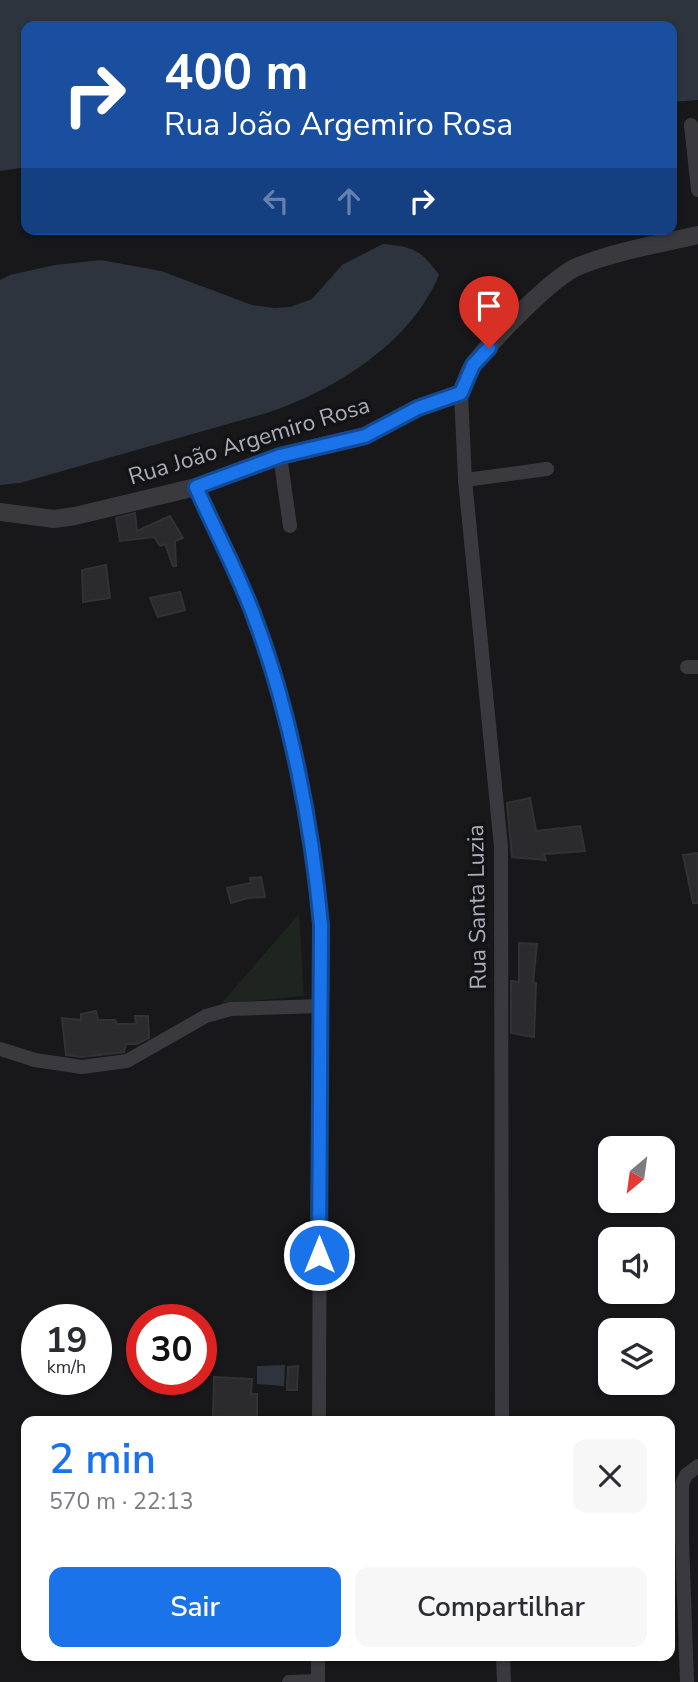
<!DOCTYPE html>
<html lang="pt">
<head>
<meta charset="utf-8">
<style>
  :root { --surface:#fff; --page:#f7f7f7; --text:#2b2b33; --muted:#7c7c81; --accent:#1a73e8 }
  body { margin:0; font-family:"Nunito Sans",sans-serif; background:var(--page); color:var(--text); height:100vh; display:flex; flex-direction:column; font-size:26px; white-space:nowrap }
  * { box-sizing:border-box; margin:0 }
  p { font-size:23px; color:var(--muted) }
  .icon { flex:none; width:38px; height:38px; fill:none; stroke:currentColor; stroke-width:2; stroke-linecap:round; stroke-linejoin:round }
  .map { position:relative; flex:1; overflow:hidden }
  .details { position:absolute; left:21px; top:1416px; width:654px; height:245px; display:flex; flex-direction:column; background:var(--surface); border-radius:14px; box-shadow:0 2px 5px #0004 }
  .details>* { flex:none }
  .banner { position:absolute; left:21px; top:21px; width:656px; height:214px; border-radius:14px; box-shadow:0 2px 5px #0004; background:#1a4fa0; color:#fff; overflow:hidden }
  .needle { width:46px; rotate:209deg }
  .tools { position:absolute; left:598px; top:1136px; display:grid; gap:14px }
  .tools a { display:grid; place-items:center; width:77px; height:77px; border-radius:14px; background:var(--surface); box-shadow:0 2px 5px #0004; font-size:35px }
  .speed { position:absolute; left:21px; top:1304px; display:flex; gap:14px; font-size:35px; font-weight:700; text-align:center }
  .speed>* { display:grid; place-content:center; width:91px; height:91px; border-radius:50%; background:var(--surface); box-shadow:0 2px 5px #0004; line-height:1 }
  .speed small { font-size:18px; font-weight:400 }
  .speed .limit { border:10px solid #d22; background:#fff; color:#111 }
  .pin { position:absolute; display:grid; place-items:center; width:60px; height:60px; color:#fff; margin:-72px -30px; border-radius:50% 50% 50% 0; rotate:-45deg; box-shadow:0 0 7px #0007 }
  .pin .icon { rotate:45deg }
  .me { position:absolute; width:77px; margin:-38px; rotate:0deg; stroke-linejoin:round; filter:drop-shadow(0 0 5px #0008) }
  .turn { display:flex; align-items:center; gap:24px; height:147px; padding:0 28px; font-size:32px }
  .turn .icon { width:91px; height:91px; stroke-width:2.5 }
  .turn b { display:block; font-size:49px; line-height:60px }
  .lanes { display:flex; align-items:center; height:66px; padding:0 28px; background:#0003; justify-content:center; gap:35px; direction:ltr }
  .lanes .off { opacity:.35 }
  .round { display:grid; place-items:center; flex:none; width:74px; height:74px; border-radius:14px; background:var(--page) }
  .overview { display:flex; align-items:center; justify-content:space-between; height:119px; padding:0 28px }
  h1 { font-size:42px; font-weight:600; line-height:52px; color:var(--accent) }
  .cta { display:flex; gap:14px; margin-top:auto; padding:14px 28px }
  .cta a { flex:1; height:80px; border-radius:14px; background:var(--accent); color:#fff; font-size:28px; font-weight:600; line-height:80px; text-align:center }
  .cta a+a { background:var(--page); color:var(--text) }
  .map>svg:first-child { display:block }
  .green { fill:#1e2420 }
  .water { fill:#2e343d }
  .building { fill:#2b2b2d; stroke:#323235; stroke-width:2 }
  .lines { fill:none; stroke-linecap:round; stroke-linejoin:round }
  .minor { stroke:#39393e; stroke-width:14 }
  .tertiary { stroke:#39393e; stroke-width:18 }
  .route-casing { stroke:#114b97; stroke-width:18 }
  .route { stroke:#1a73e8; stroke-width:12 }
  .labels { text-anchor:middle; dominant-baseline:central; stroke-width:7; stroke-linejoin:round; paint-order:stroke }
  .street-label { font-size:23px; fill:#aaacb9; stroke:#131315 }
</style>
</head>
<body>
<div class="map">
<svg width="698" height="1682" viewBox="0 0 698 1682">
  <rect width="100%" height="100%" fill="#18181a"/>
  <polygon class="green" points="299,914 304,996 221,1004"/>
  <g class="water">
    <polygon points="0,0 698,0 698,100 672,102 672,26 26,26 26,167 0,171"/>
    <path d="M 383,244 C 414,247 421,250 439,275 C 410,344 335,390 267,413 L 20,483 L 0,485 L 0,280 L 10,275 L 55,265 L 101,260 L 161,271 L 252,305 L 274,308 L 290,307 L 312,299 L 342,265 Z"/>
    <polygon points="285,1365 284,1386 257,1384 257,1366"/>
  </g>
  <g class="building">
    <polygon points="135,513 137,531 170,516 183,538 175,541 176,566 173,566 165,544 160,546 154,537 120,541 116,518"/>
    <polygon points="106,565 110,598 83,602 82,570"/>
    <polygon points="180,592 185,610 158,617 150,598"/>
    <polygon points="530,798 536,831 580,826 585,851 544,854 546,860 512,857 507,803"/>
    <polygon points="698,853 698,903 693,903 683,855"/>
    <polygon points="261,877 265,897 248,898 231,903 227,888 251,883 250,878"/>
    <polygon points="519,943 537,944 533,983 536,983 534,1037 511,1033 511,981 519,982"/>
    <polygon points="96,1011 98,1020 115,1020 117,1024 136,1024 135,1016 148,1016 149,1038 137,1044 126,1044 124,1052 82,1057 66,1055 62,1018 81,1020 81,1014"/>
    <polygon points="298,1366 297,1390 287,1390 288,1367"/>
    <polygon points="214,1377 252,1379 251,1394 257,1394 257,1419 213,1416"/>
  </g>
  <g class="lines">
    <g class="minor">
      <polyline points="691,125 698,190"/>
      <polyline points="461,393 465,480 501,847 502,1421"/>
      <polyline points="280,456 290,526"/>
      <polyline points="465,480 547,469"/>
      <path d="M 196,487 C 215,531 238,574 255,618 C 289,711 313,827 321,925 L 319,1421"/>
      <polyline points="687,667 698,667"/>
      <polyline points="0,1049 35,1060 82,1067 127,1061 206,1016 231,1009 320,1006"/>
      <polyline points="503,1656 504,1682"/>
      <polyline points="289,1682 318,1681"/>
      <polyline points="318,1682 318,1656"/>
      <polyline points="687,1682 682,1539 682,1484 686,1475 698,1466"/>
    </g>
    <path class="tertiary" d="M 0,512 L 54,519 L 75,516 L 196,487 L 280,456 L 365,436 L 418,408 L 461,393 C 465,384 468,372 474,364 C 492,340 553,276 579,266 C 617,251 658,244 698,235"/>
  </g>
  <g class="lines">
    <g class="route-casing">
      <path id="route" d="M 319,1255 L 321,925 C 312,825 290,712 255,619 C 239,574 215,531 196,487 L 280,456 L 365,436 L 418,408 L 461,393 L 473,365 L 489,348"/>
    </g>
    <use href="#route" class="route"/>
  </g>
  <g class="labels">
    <g class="street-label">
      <text transform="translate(249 441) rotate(-17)">Rua João Argemiro Rosa</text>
      <text transform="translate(477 907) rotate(-91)">Rua Santa Luzia</text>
    </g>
  </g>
</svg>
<div class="tools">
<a><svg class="needle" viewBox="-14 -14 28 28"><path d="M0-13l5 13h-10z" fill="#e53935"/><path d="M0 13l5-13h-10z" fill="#7c7c81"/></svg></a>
<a><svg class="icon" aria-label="sound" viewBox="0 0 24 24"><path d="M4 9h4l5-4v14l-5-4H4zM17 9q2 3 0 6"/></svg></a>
<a><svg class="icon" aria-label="layers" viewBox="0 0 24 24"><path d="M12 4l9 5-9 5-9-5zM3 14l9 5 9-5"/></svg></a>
</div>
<div class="speed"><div>19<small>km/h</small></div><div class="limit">30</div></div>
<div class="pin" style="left:489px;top:348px;background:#d93025"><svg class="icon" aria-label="arrive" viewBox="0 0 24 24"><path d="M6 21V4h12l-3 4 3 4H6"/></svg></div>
<svg class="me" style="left:319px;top:1255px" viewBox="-20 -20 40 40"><circle r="17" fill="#1a73e8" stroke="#fff" stroke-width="3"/><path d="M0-11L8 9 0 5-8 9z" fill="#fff"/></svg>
<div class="banner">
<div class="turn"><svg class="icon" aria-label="right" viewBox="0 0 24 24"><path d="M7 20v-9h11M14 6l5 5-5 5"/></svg><div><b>400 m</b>Rua João Argemiro Rosa</div></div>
<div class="lanes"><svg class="icon off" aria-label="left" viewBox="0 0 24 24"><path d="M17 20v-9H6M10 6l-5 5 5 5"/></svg><svg class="icon off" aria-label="ahead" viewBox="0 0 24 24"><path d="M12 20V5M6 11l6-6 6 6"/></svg><svg class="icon" aria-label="right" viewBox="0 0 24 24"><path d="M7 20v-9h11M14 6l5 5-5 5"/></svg></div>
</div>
<section class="details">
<div class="overview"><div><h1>2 min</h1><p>570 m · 22:13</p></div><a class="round"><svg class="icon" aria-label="close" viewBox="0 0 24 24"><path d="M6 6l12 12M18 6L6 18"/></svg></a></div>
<div class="cta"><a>Sair</a><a>Compartilhar</a></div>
</section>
</div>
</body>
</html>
